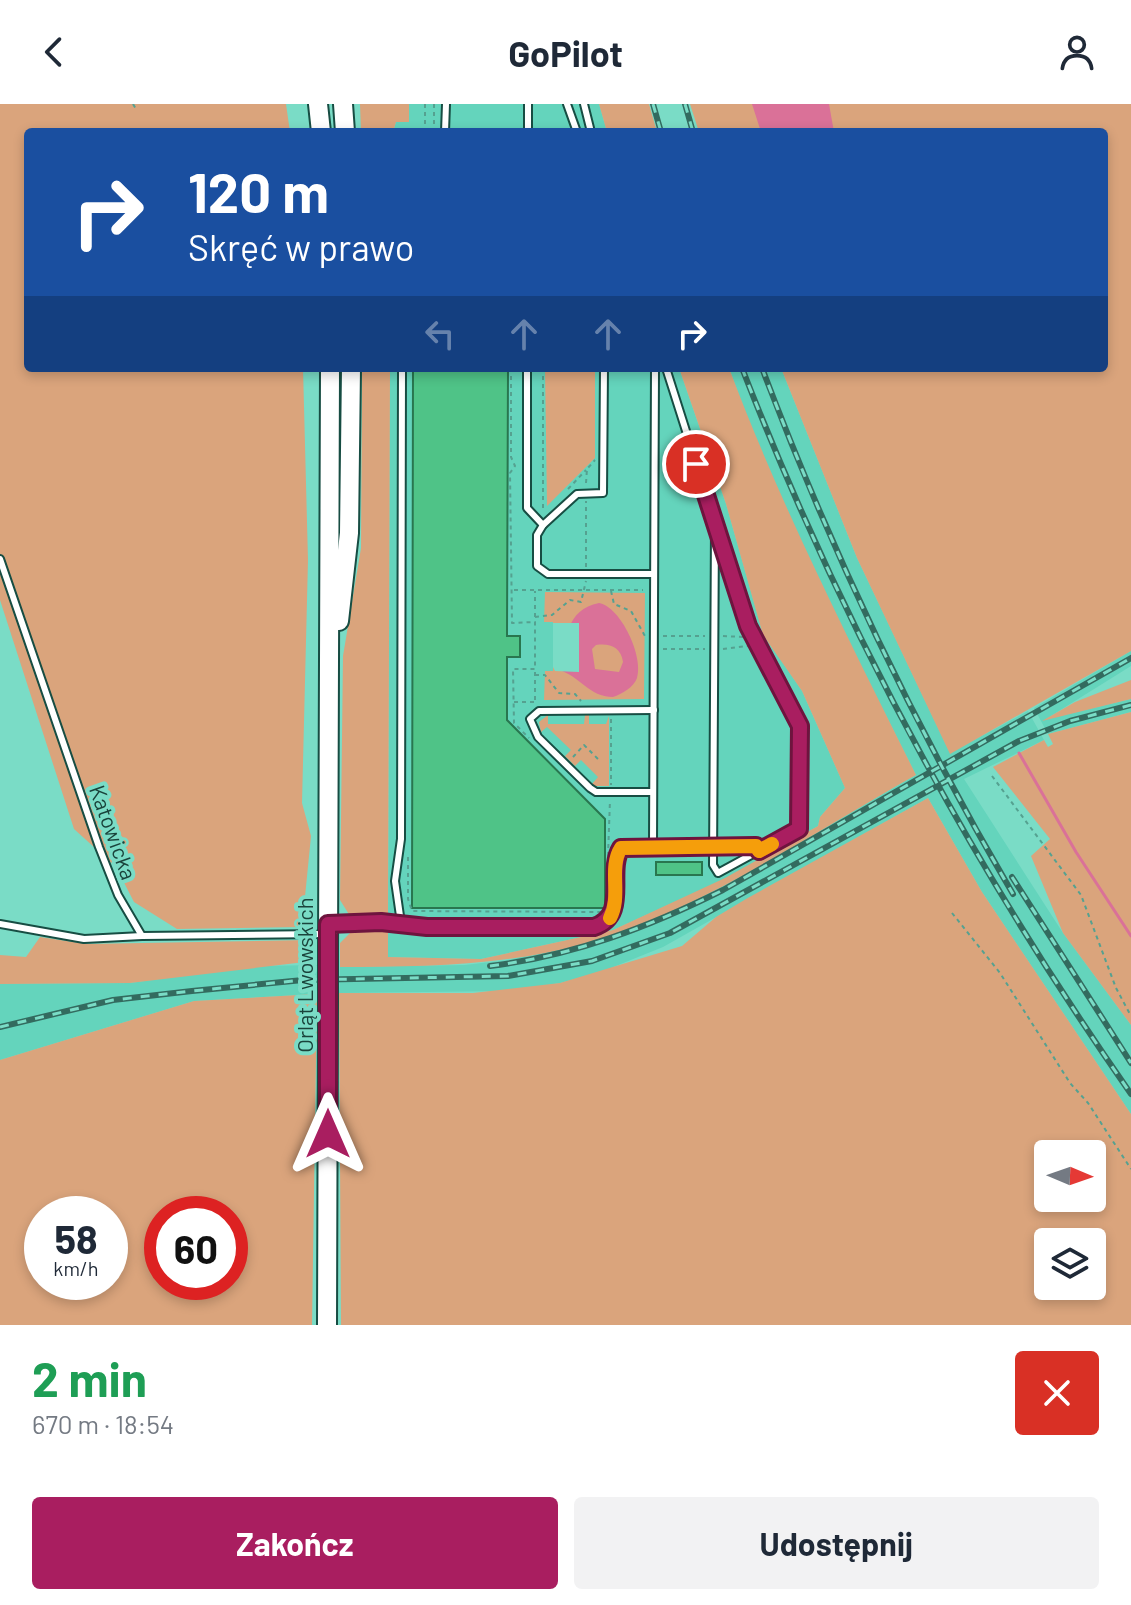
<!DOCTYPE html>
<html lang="pl">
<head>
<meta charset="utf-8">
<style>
  :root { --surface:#fff; --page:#f2f2f3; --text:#1f2937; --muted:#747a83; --accent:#a91e60 }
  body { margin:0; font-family:Barlow,sans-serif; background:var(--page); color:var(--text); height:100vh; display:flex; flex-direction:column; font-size:30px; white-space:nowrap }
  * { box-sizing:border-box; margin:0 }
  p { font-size:26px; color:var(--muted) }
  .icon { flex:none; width:44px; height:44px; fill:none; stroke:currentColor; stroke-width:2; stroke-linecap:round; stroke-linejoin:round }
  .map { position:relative; height:1221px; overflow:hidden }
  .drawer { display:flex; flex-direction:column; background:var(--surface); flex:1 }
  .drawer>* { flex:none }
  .top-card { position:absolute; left:24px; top:24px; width:1084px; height:244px; border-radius:8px; box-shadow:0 4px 12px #0003; background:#1a4fa0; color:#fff; overflow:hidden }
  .needle { width:52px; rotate:92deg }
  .controls { position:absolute; left:1034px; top:1036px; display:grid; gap:16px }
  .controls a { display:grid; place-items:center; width:72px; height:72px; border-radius:8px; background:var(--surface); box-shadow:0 4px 12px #0003; font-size:40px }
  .speed { position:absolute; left:24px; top:1092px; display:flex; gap:16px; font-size:40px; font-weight:700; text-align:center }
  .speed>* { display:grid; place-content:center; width:104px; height:104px; border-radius:50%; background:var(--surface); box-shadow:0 4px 12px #0003; line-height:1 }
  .speed small { font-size:20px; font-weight:400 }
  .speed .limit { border:12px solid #d22; background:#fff; color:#111 }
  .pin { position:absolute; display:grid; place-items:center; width:68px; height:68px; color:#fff; margin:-34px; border:4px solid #fff; border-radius:50%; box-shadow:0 2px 8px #0007 }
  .me { position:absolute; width:88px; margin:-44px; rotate:0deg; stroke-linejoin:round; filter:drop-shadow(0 0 6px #0008) }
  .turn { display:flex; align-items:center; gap:28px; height:168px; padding:0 32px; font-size:36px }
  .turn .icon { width:104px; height:104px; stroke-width:2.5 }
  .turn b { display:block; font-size:56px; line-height:68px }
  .lanes { display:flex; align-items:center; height:76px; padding:0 32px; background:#0003; justify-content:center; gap:40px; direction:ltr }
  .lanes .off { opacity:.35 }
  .round { display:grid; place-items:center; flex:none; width:84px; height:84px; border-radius:8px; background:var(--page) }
  .headline { display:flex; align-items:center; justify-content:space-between; height:136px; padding:0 32px }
  h1 { font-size:48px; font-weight:700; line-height:60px; color:#1e9e55 }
  .button { display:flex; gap:16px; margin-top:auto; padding:16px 32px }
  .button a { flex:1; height:92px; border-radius:8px; background:var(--accent); color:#fff; font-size:32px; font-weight:700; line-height:92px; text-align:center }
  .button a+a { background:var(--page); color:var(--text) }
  header { display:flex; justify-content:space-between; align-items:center; height:104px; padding:0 32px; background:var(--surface); font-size:36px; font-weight:700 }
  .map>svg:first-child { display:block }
  .built { fill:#64d4bc }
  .green { fill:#daa47c; fill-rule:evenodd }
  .water { fill:#da7198; fill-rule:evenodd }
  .pier { fill:#7adcc6 }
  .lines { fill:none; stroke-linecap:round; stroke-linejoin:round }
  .stream { stroke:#da7198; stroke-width:3 }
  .building { fill:#4fc387; stroke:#29764f; stroke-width:2 }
  .service-casing { stroke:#174d43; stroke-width:10 }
  .primary-casing { stroke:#174d43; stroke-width:22 }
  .path { stroke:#55a190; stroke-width:2; stroke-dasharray:4 4; stroke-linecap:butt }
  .service { stroke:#fff; stroke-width:6 }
  .primary { stroke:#fff; stroke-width:18 }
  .rail-casing { stroke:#336b5f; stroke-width:6 }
  .rail { stroke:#7adcc6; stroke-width:3; stroke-dasharray:9; stroke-linecap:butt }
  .primary-bridge-casing { stroke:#174d43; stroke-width:22; stroke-linecap:butt }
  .primary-bridge { stroke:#fff; stroke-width:18 }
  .route-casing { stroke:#6e143e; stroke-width:20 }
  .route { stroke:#a91e60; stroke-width:14 }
  .slow { stroke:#f59e0b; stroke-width:14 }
  .labels { text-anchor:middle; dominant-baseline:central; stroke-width:8; stroke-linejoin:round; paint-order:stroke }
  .street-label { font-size:22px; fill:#1a433b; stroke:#7adcc6 }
</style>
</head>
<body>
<header><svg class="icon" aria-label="back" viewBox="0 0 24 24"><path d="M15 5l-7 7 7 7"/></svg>GoPilot<svg class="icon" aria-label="person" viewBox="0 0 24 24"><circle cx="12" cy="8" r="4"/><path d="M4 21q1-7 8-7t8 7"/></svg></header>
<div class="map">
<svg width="1131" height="1221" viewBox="0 0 1131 1221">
  <rect width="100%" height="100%" fill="#7adcc6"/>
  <g class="built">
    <polygon points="409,0 599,0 607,28 393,28 396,18 409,18"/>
    <polygon points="390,264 679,264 726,400 763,530 802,587 845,684 820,713 818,722 725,775 613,826 481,855 388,853"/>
    <polygon points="729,264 781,264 857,454 950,649 1028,607 1044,636 964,675 1063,829 1131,921 1131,1010 982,788 928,694 663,843 601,868 560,879 510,887 339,889 340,863 465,861 507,856 588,839 632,824 719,783 916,671 802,445 763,356"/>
    <polygon points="1131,547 1131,562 1046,615 1131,595 1131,608 1048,630 1034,604"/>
    <polygon points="318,861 317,890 194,897 0,956 0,880 130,879 255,862"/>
  </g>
  <g class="green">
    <polygon points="0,0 286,0 290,28 28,28 28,264 303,264 308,456 302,699 311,732 302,823 177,825 134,798 116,763 74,725 0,496"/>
    <polygon points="360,0 409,0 409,18 396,18 393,28 361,28"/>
    <polygon points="599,0 649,0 657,28 607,28"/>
    <polygon points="690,0 1131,0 1131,547 950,650 857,454 781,264 1104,264 1104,28 699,28"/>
    <polygon points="362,264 390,264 388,811 350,812 340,796 343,552 361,444"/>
    <polygon points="545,264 595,264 595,354 547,402"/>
    <path d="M 679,264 L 729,264 C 782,405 849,536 916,671 C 810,730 705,805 587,839 C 506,862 423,863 340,863 L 340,839 L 354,825 L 388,823 L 388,853 L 481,855 L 613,826 L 725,774 L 818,722 L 820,713 L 845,684 L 802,587 L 763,531 L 726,400 Z"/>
    <polygon points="545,488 645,489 644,595 544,596 545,567 553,567 553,518 544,518"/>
    <polygon points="1131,576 1131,595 1042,617 1075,598"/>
    <polygon points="1131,608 1131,921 1063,829 1031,752 1050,735 993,663 1044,636 1048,643 1053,640 1048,630"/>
    <polygon points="548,611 548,620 584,620 585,611 589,611 589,620 606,620 609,612 609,682 594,682 592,680 598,673 581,656 575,662 565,652 571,646 547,623 541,628 539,618"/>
    <path d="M 928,694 L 982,788 L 1131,1010 L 1131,1221 L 341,1221 L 339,889 L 473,889 L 560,879 L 682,842 L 716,813 L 746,795 ZM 1048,1050 L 1092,1050 L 1092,1094 L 1048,1094 ZM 1048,1138 L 1092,1138 L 1092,1182 L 1048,1182 Z"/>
    <polygon points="40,833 86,840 309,836 305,858 130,879 0,880 0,851 26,853"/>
    <path d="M 317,890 L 312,1221 L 0,1221 L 0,956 L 194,897 ZM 110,1110 L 110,1178 L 42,1178 L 42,1110 ZM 162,1110 L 230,1110 L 230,1178 L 162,1178 Z"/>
  </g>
  <g class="water">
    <polygon points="752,0 829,0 834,28 761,28"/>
    <path d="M 599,499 C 621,503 644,553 637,574 C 634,583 622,590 613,593 C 589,593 580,572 559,566 C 565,537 566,505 599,499 ZM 596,541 C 610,539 621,543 623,558 L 619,568 L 595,565 L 592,545 Z"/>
  </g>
  <polygon class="pier" points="553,519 579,519 579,568 555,567 553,563"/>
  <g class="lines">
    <polyline class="stream" points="1019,649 1076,748 1131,832"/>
  </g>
  <g class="building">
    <polygon points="413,264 508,264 507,532 520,532 520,553 507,553 507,616 605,715 605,804 412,804"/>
    <rect x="656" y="758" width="46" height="13"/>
  </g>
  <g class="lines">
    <g class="service-casing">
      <g id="service">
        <polyline points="567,0 577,28"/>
        <polyline points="584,0 591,28"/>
        <polyline points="445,28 446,0"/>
        <polyline points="528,28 528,0"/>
        <polyline points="527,264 527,404 543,421"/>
        <polyline points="604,264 603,389 577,390 543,421 537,431 537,462 548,470 654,470"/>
        <polyline points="666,264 748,522 800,622 799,725 718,769 713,761 715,423"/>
        <polyline points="0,455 99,743 118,791 142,832 325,830"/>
        <polyline points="653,688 596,688 590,684 538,633 530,615 539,607 654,606"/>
        <polyline points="653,742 655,264"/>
        <polyline points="401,819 395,777 401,735 402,264"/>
        <polyline points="0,820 84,835 142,832"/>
        <path d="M 330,820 L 381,818 L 455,824 L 594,823 C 630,811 606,769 621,744 L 756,742 L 759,747"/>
      </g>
    </g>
    <g class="primary-casing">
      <g id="primary">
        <polyline points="318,0 321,28"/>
        <polyline points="343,0 345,28"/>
        <polyline points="339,517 349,429 351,264"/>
        <polyline points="328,849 330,264"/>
        <polyline points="327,1221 328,897"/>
      </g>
    </g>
    <g class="path">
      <polyline points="133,0 136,5"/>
      <polyline points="425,28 425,0"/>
      <polyline points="434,28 434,0"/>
      <polyline points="511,264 511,353 515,362 510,369 512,519 535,518 535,565 513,565 514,619 529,634"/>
      <polyline points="543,264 543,405 546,405"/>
      <polyline points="586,379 587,365 595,356"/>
      <polyline points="568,385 586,366"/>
      <polyline points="586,463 586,397"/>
      <polyline points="514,486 643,486"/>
      <polyline points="611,487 614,500 631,507 645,532"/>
      <polyline points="535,513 552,511 570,496 581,498 586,477"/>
      <polyline points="535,513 535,487"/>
      <polyline points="663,532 705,532"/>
      <polyline points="723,532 744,533"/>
      <polyline points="663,545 705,545"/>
      <polyline points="723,545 748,542"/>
      <polyline points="535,571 545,571 559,589 575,590 581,597"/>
      <polyline points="535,596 535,566"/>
      <polyline points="514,598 535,598"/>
      <polyline points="611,615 611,681"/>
      <polyline points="573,653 584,641 598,655"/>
      <polyline points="992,672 1081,791 1116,884 1131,912"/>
      <polyline points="608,752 610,696"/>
      <polyline points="408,753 408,795 412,807 602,808"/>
      <polyline points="952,809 1000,869 1070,979 1088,999 1131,1065"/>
    </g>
    <use href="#service" class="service"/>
    <use href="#primary" class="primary"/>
    <g class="rail-casing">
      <g id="rail">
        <polyline points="653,0 661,28"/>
        <polyline points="685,0 693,28"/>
        <path d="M 742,264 C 842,522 973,763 1131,990"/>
        <path d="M 762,264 C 831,447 914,621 1013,790"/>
        <polyline points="1012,773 1131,959"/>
        <path d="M 490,862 C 573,852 649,823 723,786 L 1131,554"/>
        <polyline points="0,923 113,896 192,887 303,876 508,872 592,857 670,829 1019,637 1070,617 1131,601"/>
      </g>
    </g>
    <use href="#rail" class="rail"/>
    <g class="primary-bridge-casing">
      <polyline id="primary-bridge" points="328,897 328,849"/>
    </g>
    <use href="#primary-bridge" class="primary-bridge"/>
  </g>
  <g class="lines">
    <g class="route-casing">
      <path id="route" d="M 328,1030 L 328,820 L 381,818 L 427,823 L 594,823 C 630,811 606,769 621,744 L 756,742 L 759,747 L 799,725 L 800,622 L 748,522 L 696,360"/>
    </g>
    <use href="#route" class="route"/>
    <path class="slow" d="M 610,814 C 622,792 608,764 621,744 L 756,742 L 759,747 L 772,740"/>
  </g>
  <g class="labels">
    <g class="street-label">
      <text transform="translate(114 728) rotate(70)">Katowicka</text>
      <text transform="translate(304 871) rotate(-90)">Orląt Lwowskich</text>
    </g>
  </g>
</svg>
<div class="controls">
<a><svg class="needle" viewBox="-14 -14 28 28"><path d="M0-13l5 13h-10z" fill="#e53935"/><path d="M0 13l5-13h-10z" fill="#747a83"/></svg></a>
<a><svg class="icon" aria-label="layers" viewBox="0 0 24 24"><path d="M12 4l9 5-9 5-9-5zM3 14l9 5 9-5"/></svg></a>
</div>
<div class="speed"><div>58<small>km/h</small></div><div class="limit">60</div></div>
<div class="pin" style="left:696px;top:360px;background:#d93025"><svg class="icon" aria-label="arrive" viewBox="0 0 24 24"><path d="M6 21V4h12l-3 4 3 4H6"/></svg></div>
<svg class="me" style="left:328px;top:1030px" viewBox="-20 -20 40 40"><path d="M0-17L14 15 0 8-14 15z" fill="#a91e60" stroke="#fff" stroke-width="4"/></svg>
<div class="top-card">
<div class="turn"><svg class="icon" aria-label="right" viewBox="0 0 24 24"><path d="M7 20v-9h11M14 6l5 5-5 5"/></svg><div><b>120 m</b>Skręć w prawo</div></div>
<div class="lanes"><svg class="icon off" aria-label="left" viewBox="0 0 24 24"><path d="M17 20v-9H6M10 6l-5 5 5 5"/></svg><svg class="icon off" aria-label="ahead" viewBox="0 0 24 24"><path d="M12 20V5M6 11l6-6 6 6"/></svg><svg class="icon off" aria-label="ahead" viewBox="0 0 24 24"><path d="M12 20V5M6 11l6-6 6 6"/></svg><svg class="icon" aria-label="right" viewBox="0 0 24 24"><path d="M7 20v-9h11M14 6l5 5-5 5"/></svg></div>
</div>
</div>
<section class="drawer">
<div class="headline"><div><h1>2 min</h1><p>670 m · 18:54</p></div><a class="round" style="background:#d93025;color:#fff"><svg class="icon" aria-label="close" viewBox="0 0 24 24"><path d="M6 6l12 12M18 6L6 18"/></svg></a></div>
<div class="button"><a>Zakończ</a><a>Udostępnij</a></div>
</section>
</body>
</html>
